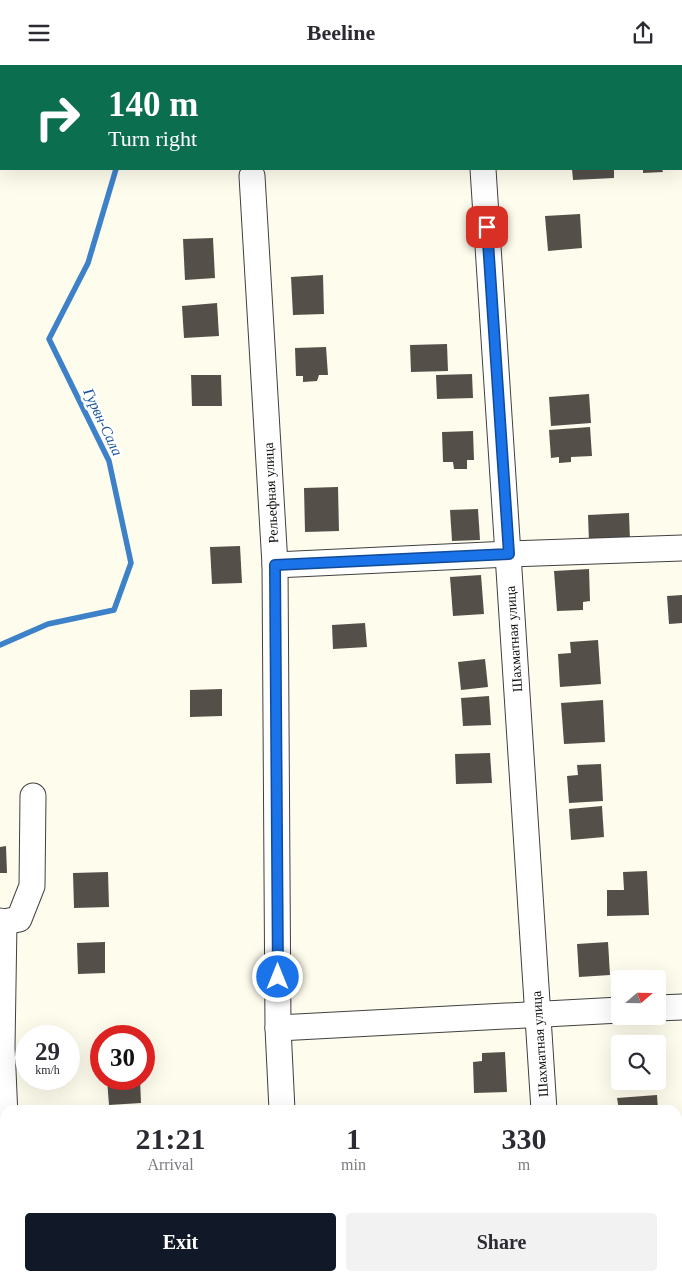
<!DOCTYPE html>
<html lang="en">
<head>
<meta charset="utf-8">
<style>
  :root { --surface:#fff; --page:#f2f2f3; --text:#2b2b33; --muted:#7c7c81; --accent:#111827 }
  body { margin:0; font-family:"Times New Roman",serif; background:var(--page); color:var(--text); height:100vh; display:flex; flex-direction:column; font-size:19px; white-space:nowrap }
  * { box-sizing:border-box; margin:0 }
  p { font-size:16px; color:var(--muted) }
  .icon { flex:none; width:28px; height:28px; fill:none; stroke:currentColor; stroke-width:2; stroke-linecap:round; stroke-linejoin:round }
  .map { position:relative; flex:1; overflow:hidden }
  .panel { position:absolute; left:0px; top:1040px; width:682px; height:176px; display:flex; flex-direction:column; background:var(--surface); border-radius:15px 15px 0 0; box-shadow:0 5px 20px #0002 }
  .panel>* { flex:none }
  .hud { position:absolute; left:0px; top:0px; width:682px; height:105px; box-shadow:0 5px 20px #0002; background:#0b6e4f; color:#fff; overflow:hidden }
  .needle { width:32px; rotate:70deg }
  .controls { position:absolute; left:611px; top:905px; display:grid; gap:10px }
  .controls a { display:grid; place-items:center; width:55px; height:55px; border-radius:5px; background:var(--surface); box-shadow:0 5px 20px #0002; font-size:25px }
  .speed { position:absolute; left:15px; top:960px; display:flex; gap:10px; font-size:25px; font-weight:700; text-align:center }
  .speed>* { display:grid; place-content:center; width:65px; height:65px; border-radius:50%; background:var(--surface); box-shadow:0 5px 20px #0002; line-height:1 }
  .speed small { font-size:12px; font-weight:400 }
  .speed .limit { border:8px solid #d22; background:#fff; color:#111 }
  .pin { position:absolute; display:grid; place-items:center; width:42px; height:42px; color:#fff; margin:-21px; border-radius:10px; box-shadow:0 2px 8px #0006 }
  .me { position:absolute; width:55px; margin:-28px; rotate:0deg; stroke-linejoin:round; filter:drop-shadow(0 0 4px #0008) }
  .turn { display:flex; align-items:center; gap:18px; height:105px; padding:0 25px; font-size:22px }
  .turn .icon { width:65px; height:65px; stroke-width:2.5 }
  .turn b { display:block; font-size:35px; line-height:42px }
  .eta { display:flex; justify-content:space-evenly; align-items:center; height:85px; text-align:center }
  .eta b { font-size:30px; font-weight:800; line-height:35px }
  .cta { display:flex; gap:10px; margin-top:auto; padding:10px 25px }
  .cta a { flex:1; height:58px; border-radius:5px; background:var(--accent); color:#fff; font-size:20px; font-weight:800; line-height:58px; text-align:center }
  .cta a+a { background:var(--page); color:var(--text) }
  header { display:flex; justify-content:space-between; align-items:center; height:65px; padding:0 25px; background:var(--surface); font-size:22px; font-weight:800 }
  .map>svg:first-child { display:block }
  .lines { fill:none; stroke-linecap:round; stroke-linejoin:round }
  .stream { stroke:#3d81c9; stroke-width:5.5 }
  .building { fill:#554f4a }
  .minor-casing { stroke:#404040; stroke-width:27 }
  .minor { stroke:#fff; stroke-width:25 }
  .route-casing { stroke:#114b97; stroke-width:12 }
  .route { stroke:#1a73e8; stroke-width:9 }
  .labels { text-anchor:middle; dominant-baseline:central; stroke-width:5; stroke-linejoin:round; paint-order:stroke }
  .street-label { font-size:14px; fill:#0d0d0d; stroke:#fff }
  .water-label { font-size:15px; font-style:italic; fill:#1a539a; stroke:#fff }
</style>
</head>
<body>
<header><svg class="icon" aria-label="menu" viewBox="0 0 24 24"><path d="M4 6h16M4 12h16M4 18h16"/></svg>Beeline<svg class="icon" aria-label="share" viewBox="0 0 24 24"><path d="M12 15V3M7 8l5-5 5 5M5 13v7h14v-7"/></svg></header>
<div class="map">
<svg width="682" height="1216" viewBox="0 0 682 1216">
  <rect width="100%" height="100%" fill="#fefded"/>
  <g class="lines">
    <g class="stream">
      <polyline points="446,0 447,1"/>
      <polyline points="287,1 287,0"/>
      <polyline points="543,1 545,0"/>
      <polyline points="0,580 48,559 114,545 131,498 109,396 49,274 88,198 116,104"/>
    </g>
  </g>
  <g class="building">
    <polygon points="572,104 614,104 614,113 573,115"/>
    <polygon points="643,104 662,104 663,107 643,108"/>
    <polygon points="580,149 582,183 548,186 545,151"/>
    <polygon points="213,173 215,213 185,215 183,174"/>
    <polygon points="323,210 324,249 293,250 291,212"/>
    <polygon points="217,238 219,271 184,273 182,241"/>
    <polygon points="447,279 448,306 411,307 410,280"/>
    <polygon points="326,282 328,310 319,310 317,316 303,317 303,311 296,311 295,283"/>
    <polygon points="472,309 473,333 437,334 436,310"/>
    <polygon points="191,310 221,310 222,341 192,341"/>
    <polygon points="589,329 591,358 551,361 549,332"/>
    <polygon points="590,362 592,391 571,392 571,397 559,398 559,392 551,393 549,365"/>
    <polygon points="473,366 474,395 467,395 467,404 454,404 453,397 443,397 442,367"/>
    <polygon points="338,422 339,466 305,467 304,423"/>
    <polygon points="478,444 480,475 452,476 450,445"/>
    <polygon points="629,448 630,476 589,477 588,450"/>
    <polygon points="240,481 242,518 212,519 210,482"/>
    <polygon points="589,504 590,536 583,537 583,545 557,546 554,506"/>
    <polygon points="481,510 484,549 453,551 450,512"/>
    <polygon points="682,530 682,558 669,559 667,531"/>
    <polygon points="365,558 367,582 333,584 332,560"/>
    <polygon points="598,575 601,619 560,622 558,589 571,588 570,577"/>
    <polygon points="485,594 488,622 461,625 458,597"/>
    <polygon points="222,624 222,651 190,652 190,625"/>
    <polygon points="489,631 491,660 463,661 461,633"/>
    <polygon points="603,635 605,677 564,679 561,638"/>
    <polygon points="490,688 492,718 456,719 455,689"/>
    <polygon points="601,699 603,736 569,738 567,711 578,710 577,700"/>
    <polygon points="602,741 604,772 571,775 569,744"/>
    <polygon points="6,781 7,808 0,808 0,782"/>
    <polygon points="647,806 649,850 607,851 607,825 624,825 623,807"/>
    <polygon points="108,807 109,842 74,843 73,808"/>
    <polygon points="105,877 105,908 78,909 77,878"/>
    <polygon points="608,877 610,910 579,912 577,879"/>
    <polygon points="505,987 507,1027 474,1028 473,997 482,996 482,988"/>
    <polygon points="107,1014 140,1014 141,1038 109,1040"/>
    <polygon points="657,1030 658,1045 619,1045 617,1033"/>
    <polygon points="590,1211 621,1211 622,1216 590,1216"/>
    <polygon points="654,1211 671,1211 672,1216 654,1216"/>
  </g>
  <g class="lines">
    <g class="minor-casing">
      <g id="minor">
        <polyline points="483,104 544,1045"/>
        <polyline points="252,111 275,500 278,963 282,1045"/>
        <polyline points="275,500 509,489 682,483"/>
        <polyline points="0,856 4,857 2,982 5,1052"/>
        <polyline points="4,857 19,854 32,821 33,731"/>
        <polyline points="658,943 682,942"/>
        <polyline points="278,963 620,945"/>
        <polyline points="0,1090 5,1091"/>
        <polyline points="8,1211 8,1216"/>
        <polyline points="291,1211 292,1216"/>
        <polyline points="555,1211 555,1216"/>
      </g>
    </g>
    <use href="#minor" class="minor"/>
  </g>
  <g class="lines">
    <g class="route-casing">
      <polyline id="route" points="278,912 275,500 509,489 487,162"/>
    </g>
    <use href="#route" class="route"/>
  </g>
  <g class="labels">
    <g class="street-label">
      <text transform="translate(271 428) rotate(-93)">Рельефная улица</text>
      <text transform="translate(514 574) rotate(-94)">Шахматная улица</text>
      <text transform="translate(540 979) rotate(-94)">Шахматная улица</text>
    </g>
    <g class="water-label">
      <text transform="translate(103 357) rotate(65)">Гурвн-Сала</text>
    </g>
  </g>
</svg>
<div class="controls">
<a><svg class="needle" viewBox="-14 -14 28 28"><path d="M0-13l5 13h-10z" fill="#e53935"/><path d="M0 13l5-13h-10z" fill="#7c7c81"/></svg></a>
<a><svg class="icon" aria-label="search" viewBox="0 0 24 24"><circle cx="10" cy="10" r="6"/><path d="M15 15l6 6"/></svg></a>
</div>
<div class="speed"><div>29<small>km/h</small></div><div class="limit">30</div></div>
<div class="pin" style="left:487px;top:162px;background:#d93025"><svg class="icon" aria-label="arrive" viewBox="0 0 24 24"><path d="M6 21V4h12l-3 4 3 4H6"/></svg></div>
<svg class="me" style="left:278px;top:912px" viewBox="-20 -20 40 40"><circle r="17" fill="#1a73e8" stroke="#fff" stroke-width="3"/><path d="M0-11L8 9 0 5-8 9z" fill="#fff"/></svg>
<div class="hud">
<div class="turn"><svg class="icon" aria-label="right" viewBox="0 0 24 24"><path d="M7 20v-9h11M14 6l5 5-5 5"/></svg><div><b>140 m</b>Turn right</div></div>
</div>
<section class="panel">
<div class="eta">
<div><b>21:21</b><p>Arrival</p></div>
<div><b>1</b><p>min</p></div>
<div><b>330</b><p>m</p></div>
</div>
<div class="cta"><a>Exit</a><a>Share</a></div>
</section>
</div>
</body>
</html>
